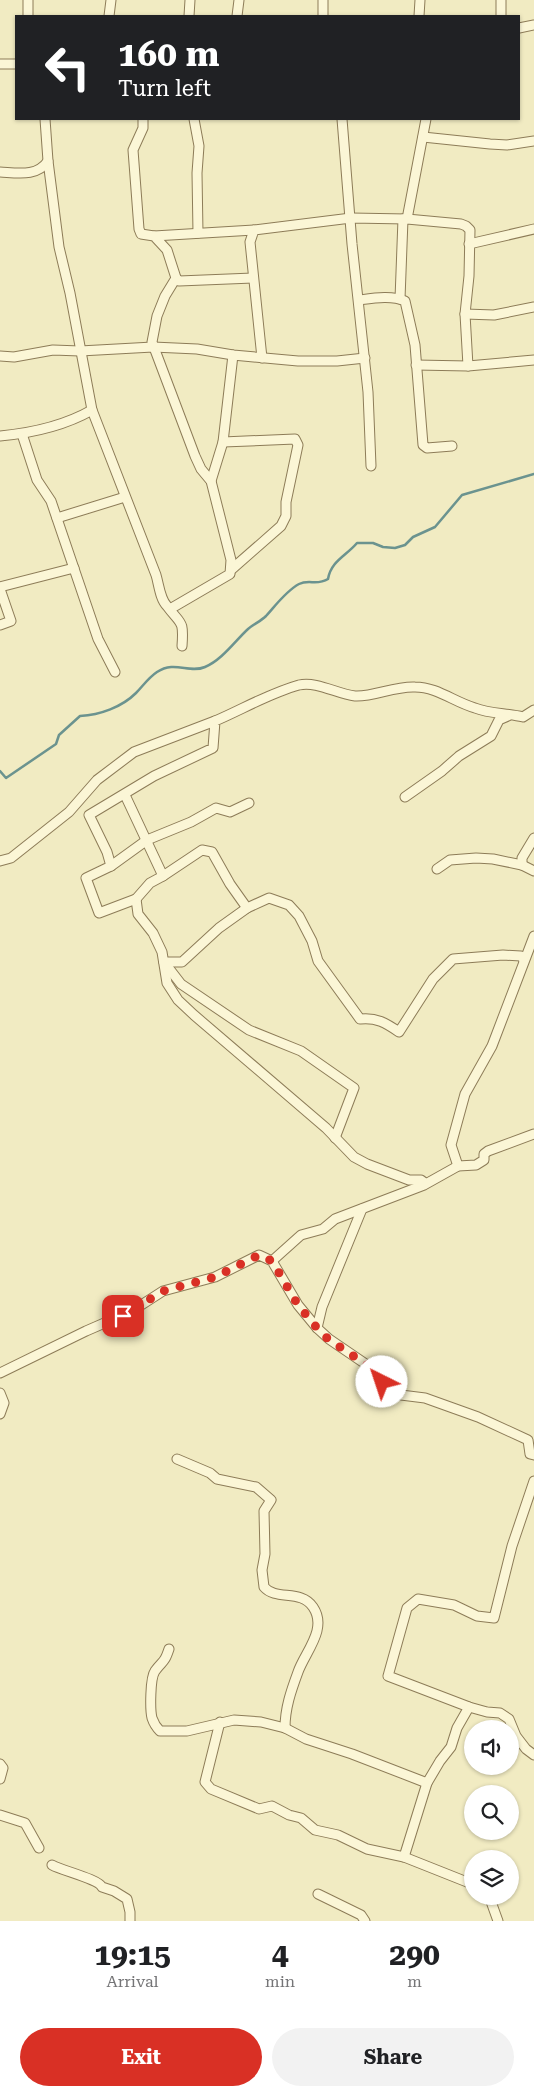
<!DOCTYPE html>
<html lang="en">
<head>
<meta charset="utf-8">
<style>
  :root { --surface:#fff; --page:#f2f2f2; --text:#202124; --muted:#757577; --accent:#d93025 }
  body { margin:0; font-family:"Roboto Serif",serif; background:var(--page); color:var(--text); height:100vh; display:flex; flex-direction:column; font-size:19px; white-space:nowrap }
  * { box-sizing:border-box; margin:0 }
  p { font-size:16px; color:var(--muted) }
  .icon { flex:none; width:28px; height:28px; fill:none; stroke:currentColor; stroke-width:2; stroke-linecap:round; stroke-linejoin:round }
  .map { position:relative; height:1921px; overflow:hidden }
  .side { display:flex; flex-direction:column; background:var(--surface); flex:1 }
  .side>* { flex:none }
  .top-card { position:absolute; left:15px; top:15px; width:505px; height:105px; border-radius:0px; box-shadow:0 1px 4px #0004; background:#202124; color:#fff; overflow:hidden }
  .tools { position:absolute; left:464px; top:1720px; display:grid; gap:10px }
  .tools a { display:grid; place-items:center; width:55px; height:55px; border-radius:50%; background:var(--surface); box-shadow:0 1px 4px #0004; font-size:25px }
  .pin { position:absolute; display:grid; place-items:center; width:42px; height:42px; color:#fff; margin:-21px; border-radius:10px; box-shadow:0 2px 8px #0006 }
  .me { position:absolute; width:55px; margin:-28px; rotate:319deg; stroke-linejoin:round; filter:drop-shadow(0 0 4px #0008) }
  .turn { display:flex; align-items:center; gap:18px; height:105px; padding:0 20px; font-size:22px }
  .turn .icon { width:65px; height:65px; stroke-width:2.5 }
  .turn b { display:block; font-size:35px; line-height:42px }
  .eta { display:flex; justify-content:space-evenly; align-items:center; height:85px; text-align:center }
  .eta b { font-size:30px; font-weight:700; line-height:35px }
  .cta { display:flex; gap:10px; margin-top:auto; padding:10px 20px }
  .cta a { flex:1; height:58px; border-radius:30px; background:var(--accent); color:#fff; font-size:20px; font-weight:700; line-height:58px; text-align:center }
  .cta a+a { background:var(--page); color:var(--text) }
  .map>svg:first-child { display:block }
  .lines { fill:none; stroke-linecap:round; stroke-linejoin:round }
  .stream { stroke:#6b938f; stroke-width:2.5 }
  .minor-casing { stroke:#8d7c58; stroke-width:11 }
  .minor { stroke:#fbf6d6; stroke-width:9 }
  .route { stroke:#d93025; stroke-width:9; stroke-dasharray:0 16.2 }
</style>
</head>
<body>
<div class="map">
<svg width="534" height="1921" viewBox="0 0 534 1921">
  <rect width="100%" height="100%" fill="#f1ebc2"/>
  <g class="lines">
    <path class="stream" d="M 0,771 L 6,778 L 56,744 L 59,735 L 80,716 C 100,715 122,707 136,693 C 143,686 148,678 157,672 C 175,660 189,674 205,667 C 222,660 235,641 248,629 C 254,624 261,621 266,616 C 276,605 286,591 299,584 C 309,579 317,586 328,579 C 331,561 346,556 357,543 L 373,543 L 383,547 L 395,548 L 405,545 L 413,537 L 435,527 L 462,495 L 534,474"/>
    <g class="minor-casing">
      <g id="minor">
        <polyline points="323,0 323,16"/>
        <polyline points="28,16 28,0"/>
        <polyline points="109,16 111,0"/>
        <polyline points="189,16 190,0"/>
        <polyline points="237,16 239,0"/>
        <polyline points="419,16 420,0"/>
        <polyline points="501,16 501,0"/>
        <polyline points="519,28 534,25"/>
        <polyline points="0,64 16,64"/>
        <path d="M 45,119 L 48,161 L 59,247 L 70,293 L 92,410 L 156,575 C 159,585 160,599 167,606 C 181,625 184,619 182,646"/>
        <polyline points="143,119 143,128 133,150 139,229 141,234 154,236 167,250 176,278 179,281 253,278"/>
        <polyline points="194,119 199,146 197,173 198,233"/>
        <polyline points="342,119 352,244 368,392 371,466"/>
        <polyline points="423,137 490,144 507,145 534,141"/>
        <path d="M 0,172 C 18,173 37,177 48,161"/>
        <polyline points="407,219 426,119"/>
        <polyline points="154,236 254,230"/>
        <polyline points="469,244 534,229"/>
        <polyline points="400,299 403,219"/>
        <path d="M 359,300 C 374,298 392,295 405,301 L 415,345 L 423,445 L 427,448 L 452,446"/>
        <polyline points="465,314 494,315 534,307"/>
        <polyline points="0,356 14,357 53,350 80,351 153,347 197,349 233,355 298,361 337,361 365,358"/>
        <polyline points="262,358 250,242 254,230 351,218 407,219 461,224 466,226 470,230 469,276 465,314 468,366"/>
        <polyline points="416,365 468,366 534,360"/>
        <polyline points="22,434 37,480 51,501 98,639 115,672"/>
        <path d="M 0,436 C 32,433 64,426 92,410"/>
        <polyline points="223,442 295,439 298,445 286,502 286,516 281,526 232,569"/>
        <polyline points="211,481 223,442 233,355"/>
        <polyline points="57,518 125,497"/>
        <polyline points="0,587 74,568"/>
        <polyline points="0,589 11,621 0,625"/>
        <polyline points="170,609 230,574 231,560 211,481 201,469 195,456 152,342 157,316 165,296 176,278"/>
        <polyline points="125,795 163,876 150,883 136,899"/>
        <polyline points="405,797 442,771 459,756 491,736 499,720 508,716"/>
        <polyline points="0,861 11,858 69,812 97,780 134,752 215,721"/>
        <polyline points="522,865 522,858 534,838"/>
        <polyline points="111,866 147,840 191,822 216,808 230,812 249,803"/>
        <polyline points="437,869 450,860 476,858 493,859 522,865 534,871"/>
        <polyline points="163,876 202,850 212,852 230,884 247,908 219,928 182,962 164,962"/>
        <path d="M 247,908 L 269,898 L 289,905 L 299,916 L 312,941 L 318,961 L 360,1019 C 376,1017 386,1023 399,1032 L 433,979 L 453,959 L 503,955 L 521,956 L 524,960"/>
        <polyline points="164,962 181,984 249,1030 301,1051 354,1088 335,1138"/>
        <polyline points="458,1166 451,1145 465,1094 492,1046 534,936"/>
        <path d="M 425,1183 L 421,1180 L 409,1180 L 367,1164 L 354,1157 L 326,1128 L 194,1015 L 178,1000 L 167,983 L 162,952 L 153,933 L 138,914 L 136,899 L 99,913 L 86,878 L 111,866 L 107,852 L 89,815 L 154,776 L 213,748 L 215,721 C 243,709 270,693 299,685 C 317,681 337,694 355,696 C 374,697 394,686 415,687 C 437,687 454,702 475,708 C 490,714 507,713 523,717 L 534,710"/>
        <polyline points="272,1261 301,1235 323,1229 335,1219 424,1185 458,1166 476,1165 484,1160 484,1154 488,1151 534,1134"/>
        <polyline points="317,1328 322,1307 362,1209"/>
        <polyline points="0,1373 86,1331 132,1311 163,1291 215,1277 259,1255 272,1261 298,1305 317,1328 329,1339 370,1367 382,1383 401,1395 425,1398 478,1417 528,1440 530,1454 534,1455"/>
        <polyline points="0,1393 4,1403 0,1414"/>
        <path d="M 177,1459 L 210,1473 L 217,1479 L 256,1487 L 271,1500 L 264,1511 L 265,1554 L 262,1570 L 264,1587 C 276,1601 301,1589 313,1607 C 328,1629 305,1652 298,1672 C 291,1691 285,1708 285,1728"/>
        <polyline points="534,1481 512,1546 494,1618 477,1616 454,1605 418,1599 407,1608 388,1676 469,1707 487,1712 500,1713 509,1719 516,1736 526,1749 534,1755"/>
        <path d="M 169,1649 C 164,1664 163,1660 155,1671 C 150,1678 150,1710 152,1718 C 154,1724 157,1728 160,1731 L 187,1731 L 234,1720 L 261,1722 L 285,1728 L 306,1739 L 352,1754 L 427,1783"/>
        <polyline points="220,1722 205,1782 211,1789 259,1809 272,1806 289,1815 301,1818 315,1830 338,1835 367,1849 404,1857 472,1884"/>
        <polyline points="0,1764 3,1768 0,1779"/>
        <polyline points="0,1815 25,1823 39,1848"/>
        <polyline points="404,1857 427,1783 440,1761 451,1747 457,1728 469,1707"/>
        <path d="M 52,1865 C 63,1871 98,1879 102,1887 L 114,1891 L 127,1899 L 130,1912 L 130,1921"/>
        <polyline points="318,1894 361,1915 365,1921"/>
        <polyline points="489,1896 498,1921"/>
      </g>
    </g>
    <use href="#minor" class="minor"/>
  </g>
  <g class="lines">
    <polyline class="route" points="123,1316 163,1291 215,1277 259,1255 272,1261 298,1305 317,1328 328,1339 370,1367 382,1382"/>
  </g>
</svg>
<div class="tools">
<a><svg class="icon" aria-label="sound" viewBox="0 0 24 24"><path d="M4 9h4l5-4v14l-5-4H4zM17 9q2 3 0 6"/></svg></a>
<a><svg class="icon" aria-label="search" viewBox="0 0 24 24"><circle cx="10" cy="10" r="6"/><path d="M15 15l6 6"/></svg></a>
<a><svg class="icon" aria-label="layers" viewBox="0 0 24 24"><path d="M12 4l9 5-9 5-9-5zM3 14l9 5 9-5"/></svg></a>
</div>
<div class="pin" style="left:123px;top:1316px;background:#d93025"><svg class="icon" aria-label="arrive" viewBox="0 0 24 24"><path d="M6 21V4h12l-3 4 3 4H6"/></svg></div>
<svg class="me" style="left:382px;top:1382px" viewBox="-20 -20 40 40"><circle r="19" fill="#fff"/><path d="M0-13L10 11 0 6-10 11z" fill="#d93025"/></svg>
<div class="top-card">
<div class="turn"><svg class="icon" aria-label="left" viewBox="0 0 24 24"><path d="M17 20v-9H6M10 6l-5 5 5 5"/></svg><div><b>160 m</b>Turn left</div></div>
</div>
</div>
<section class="side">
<div class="eta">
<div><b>19:15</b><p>Arrival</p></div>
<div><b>4</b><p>min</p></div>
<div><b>290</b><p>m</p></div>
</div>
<div class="cta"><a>Exit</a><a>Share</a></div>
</section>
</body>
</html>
